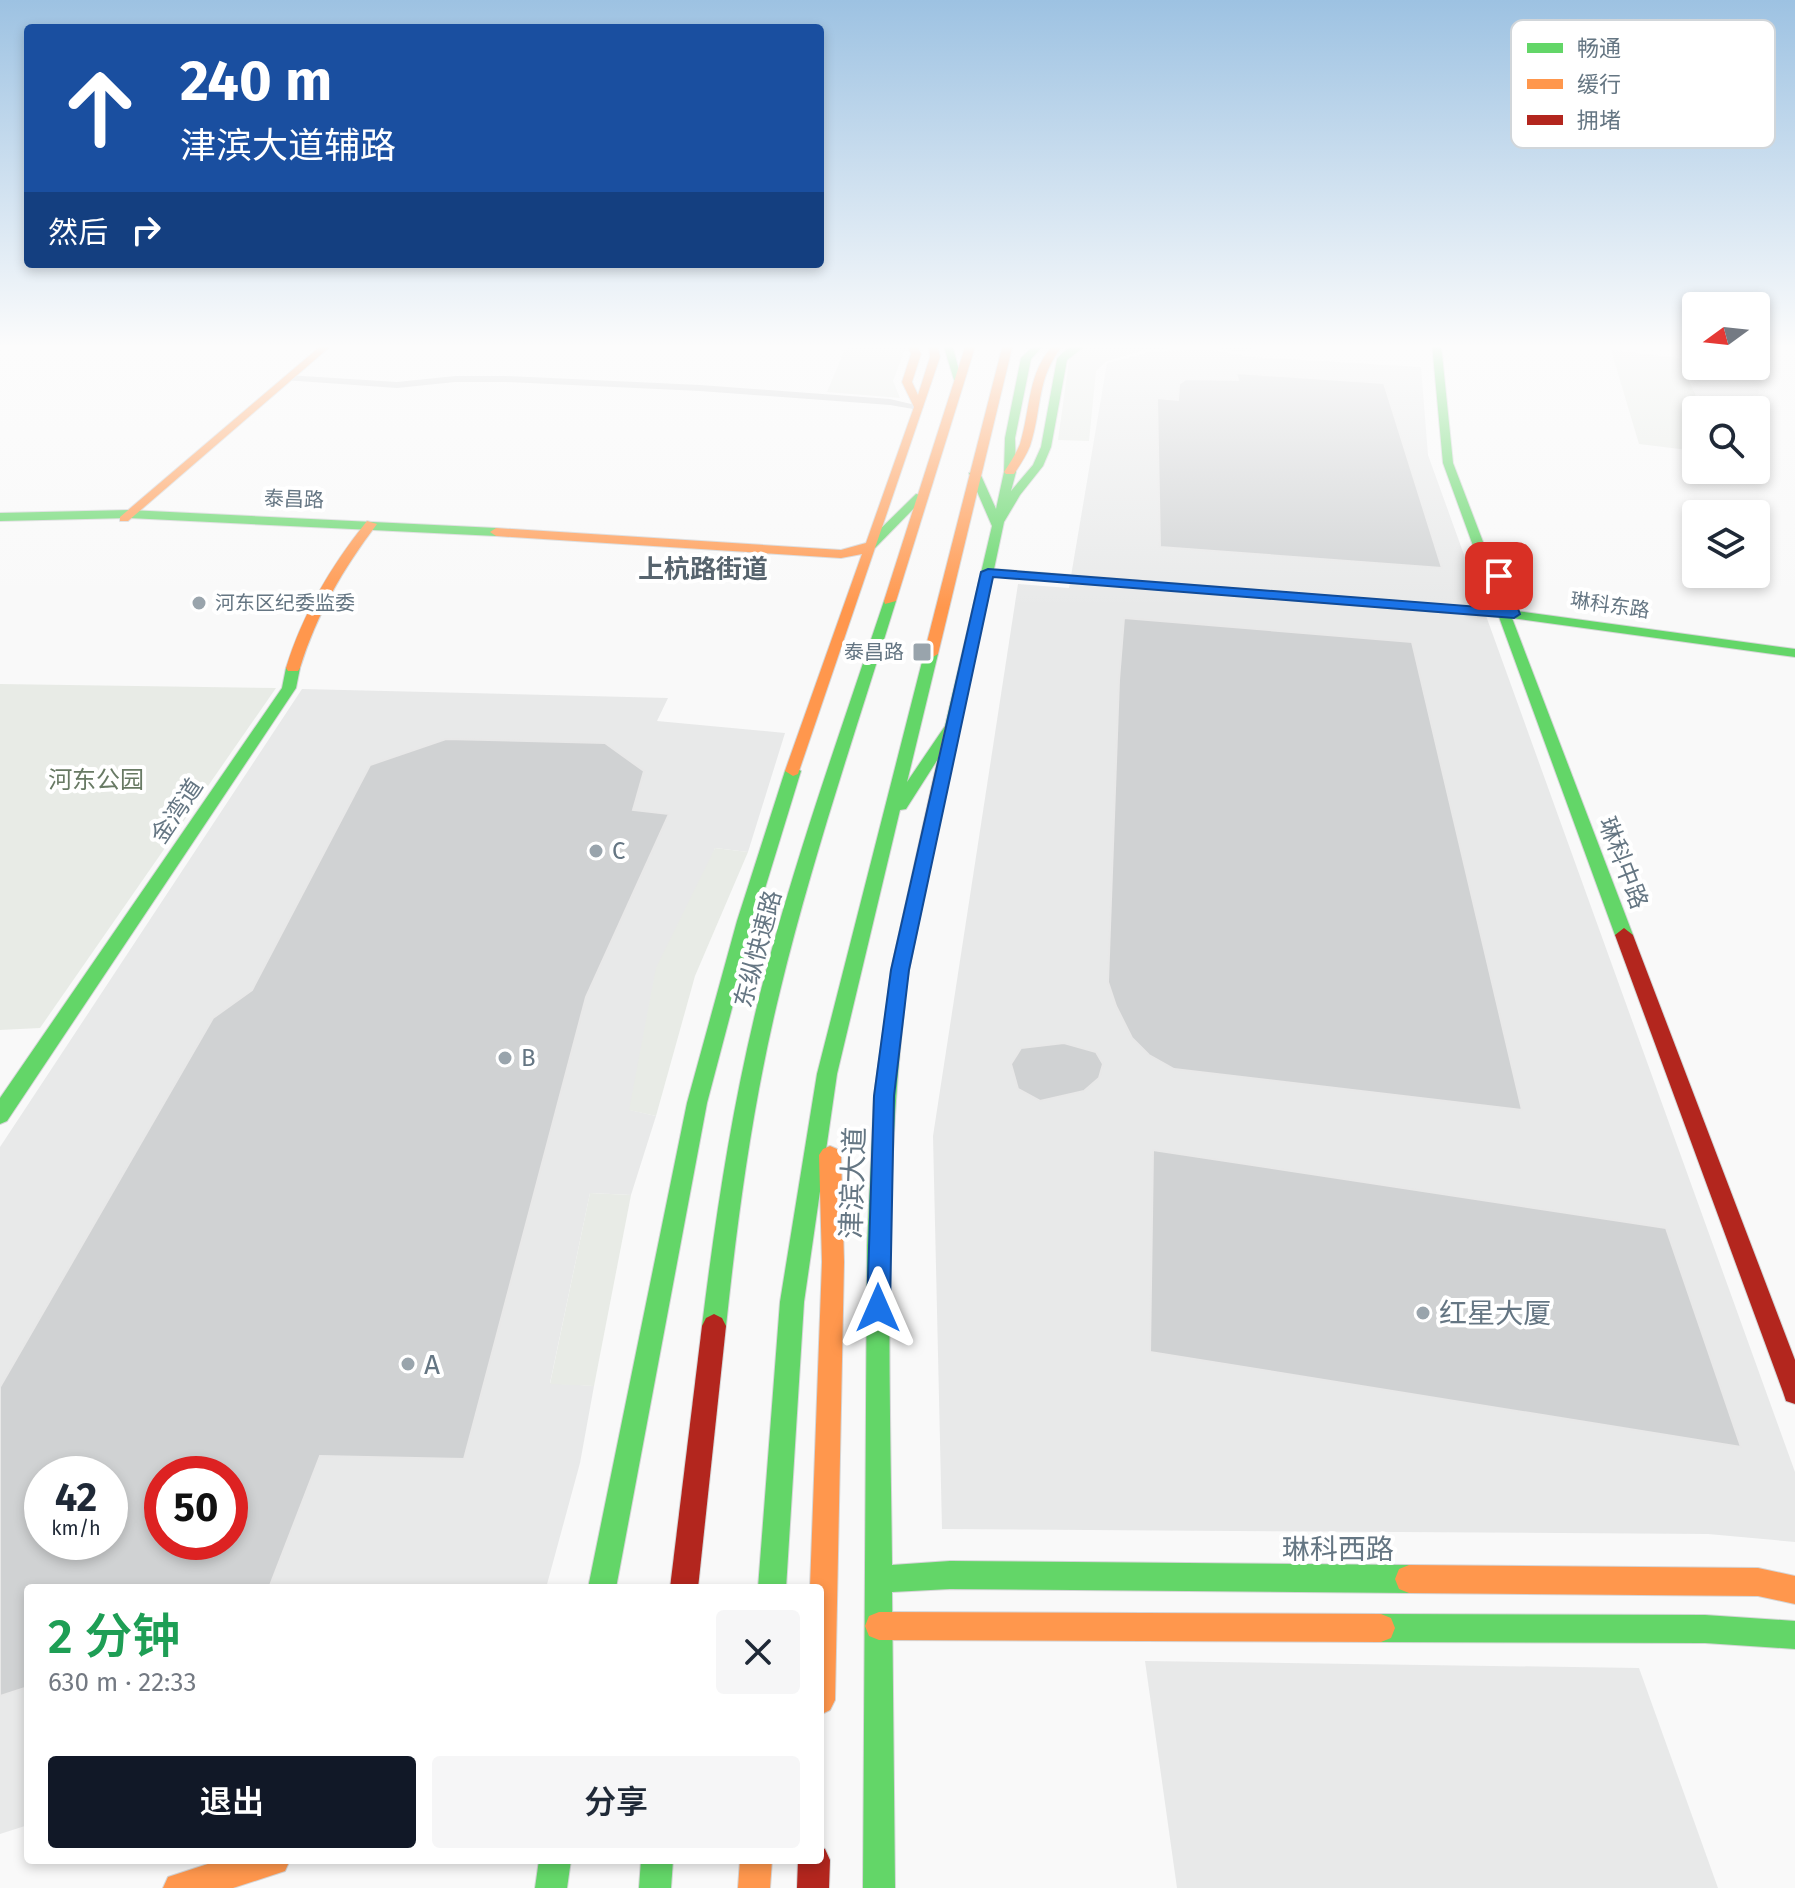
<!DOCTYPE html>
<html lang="zh">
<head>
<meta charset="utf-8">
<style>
  :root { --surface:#fff; --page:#f6f6f7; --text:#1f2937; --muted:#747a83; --accent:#111827 }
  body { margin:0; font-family:"Fira Sans","Noto Sans SC",sans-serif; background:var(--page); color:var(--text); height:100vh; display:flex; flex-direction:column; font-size:30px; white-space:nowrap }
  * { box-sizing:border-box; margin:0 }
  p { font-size:26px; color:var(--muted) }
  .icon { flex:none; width:44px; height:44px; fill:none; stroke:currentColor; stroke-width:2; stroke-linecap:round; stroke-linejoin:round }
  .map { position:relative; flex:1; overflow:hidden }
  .details { position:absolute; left:24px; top:1584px; width:800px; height:280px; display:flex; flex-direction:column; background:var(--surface); border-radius:8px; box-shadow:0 4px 12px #0003 }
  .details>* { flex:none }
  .guide { position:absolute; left:24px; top:24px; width:800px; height:244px; border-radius:8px; box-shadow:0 4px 12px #0003; background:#1a4fa0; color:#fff; overflow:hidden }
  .needle { width:52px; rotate:255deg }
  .controls { position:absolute; left:1682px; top:292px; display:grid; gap:16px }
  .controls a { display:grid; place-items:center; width:88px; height:88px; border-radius:8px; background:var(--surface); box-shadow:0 4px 12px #0003; font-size:40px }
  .speed { position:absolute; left:24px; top:1456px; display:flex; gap:16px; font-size:40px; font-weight:700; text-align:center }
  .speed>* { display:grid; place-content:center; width:104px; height:104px; border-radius:50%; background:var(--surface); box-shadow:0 4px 12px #0003; line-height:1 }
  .speed small { font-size:20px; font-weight:400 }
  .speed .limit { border:12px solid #d22; background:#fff; color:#111 }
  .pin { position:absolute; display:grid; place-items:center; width:68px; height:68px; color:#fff; margin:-34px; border-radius:16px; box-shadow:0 4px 12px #0006 }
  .me { position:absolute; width:88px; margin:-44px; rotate:0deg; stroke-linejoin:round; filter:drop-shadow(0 0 6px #0008) }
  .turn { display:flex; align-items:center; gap:28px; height:168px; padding:0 24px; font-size:36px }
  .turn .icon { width:104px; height:104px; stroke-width:2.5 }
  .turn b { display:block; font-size:56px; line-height:68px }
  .then { display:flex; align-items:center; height:76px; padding:0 24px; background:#0003; gap:16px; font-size:30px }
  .round { display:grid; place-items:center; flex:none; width:84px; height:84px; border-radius:8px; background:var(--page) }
  .head { display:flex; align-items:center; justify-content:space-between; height:136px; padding:0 24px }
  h1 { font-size:48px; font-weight:600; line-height:60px; color:#1e9e55 }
  .primary-button { display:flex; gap:16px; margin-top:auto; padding:16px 24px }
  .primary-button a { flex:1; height:92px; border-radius:8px; background:var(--accent); color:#fff; font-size:32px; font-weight:600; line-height:92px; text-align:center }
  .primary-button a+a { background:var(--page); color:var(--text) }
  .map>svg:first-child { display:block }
  .built { fill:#e8e9e9; fill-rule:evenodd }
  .green { fill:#e8ebe6 }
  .building { fill:#d0d2d3; stroke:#e8e8e8; stroke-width:2; fill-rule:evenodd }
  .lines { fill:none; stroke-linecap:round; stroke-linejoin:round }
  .fast-casing { stroke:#d5d6d7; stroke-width:2 }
  .slow-casing { stroke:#d5d6d7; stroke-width:2 }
  .jam-casing { stroke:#d5d6d7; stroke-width:2 }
  .street { fill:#cecfd0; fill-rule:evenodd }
  .fast { fill:#63d668; fill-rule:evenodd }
  .slow { fill:#ff974d; fill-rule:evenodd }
  .jam { fill:#b3261e; fill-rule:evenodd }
  .route { fill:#1a73e8; stroke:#114b97; stroke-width:2 }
  .poi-dot { fill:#99a4ac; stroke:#fff; stroke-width:3 }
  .labels { text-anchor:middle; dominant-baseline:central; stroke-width:8; stroke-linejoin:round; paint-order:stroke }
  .far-street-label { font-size:20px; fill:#657683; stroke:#fff }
  .far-poi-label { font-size:20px; fill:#657683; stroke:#fff; text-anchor:start }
  .park-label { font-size:24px; fill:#687a64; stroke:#fff }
  .street-label { font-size:24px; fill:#657683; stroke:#fff }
  .poi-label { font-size:24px; fill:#657683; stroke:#fff; text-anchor:start }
  .far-district-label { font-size:26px; font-weight:bold; fill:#57646e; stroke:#fff }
  .near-street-label { font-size:28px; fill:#657683; stroke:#fff }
  .near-poi-label { font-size:28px; fill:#657683; stroke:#fff; text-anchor:start }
  .key { fill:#fff; stroke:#d1d6da; stroke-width:2 }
  .key-label { font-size:22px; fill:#657683 }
</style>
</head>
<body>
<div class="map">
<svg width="1795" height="1888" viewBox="0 0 1795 1888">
  <rect width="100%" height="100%" fill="#f9f9f9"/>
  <g class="built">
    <polygon points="1205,349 1252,357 1421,367 1428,455 1795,1472 1795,1542 1708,1534 942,1529 933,1136 1018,584 1069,588 1107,363 1150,352"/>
    <path d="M 302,689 L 668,698 L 657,721 L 785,733 L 748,852 L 715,848 L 630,1110 L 656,1116 L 631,1195 L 590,1193 L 550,1383 L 594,1386 L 580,1463 L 546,1588 L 28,1588 L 28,1825 L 0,1834 L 0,1147 ZM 42,1474 L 110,1474 L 110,1542 L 42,1542 ZM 162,1474 L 230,1474 L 230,1542 L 162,1542 Z"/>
    <polygon points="1145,1661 1639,1668 1718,1888 1177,1888"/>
  </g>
  <g class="green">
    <polygon points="847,344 937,344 904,352 893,381 900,398 827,392"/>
    <polygon points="1006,344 1268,344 1239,352 1206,346 1145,350 1107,361 1096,371 1089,441 1058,440 1069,361"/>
    <polygon points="1611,350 1679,358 1702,410 1696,410 1696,451 1639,444"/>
    <polygon points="0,684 276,688 40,1028 0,1030"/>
    <polygon points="715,848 748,852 695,976 656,1116 629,1110 656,968"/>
    <polygon points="590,1193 631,1195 594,1386 550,1384"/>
  </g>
  <g class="building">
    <polygon points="1236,373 1384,383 1442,568 1160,547 1157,398 1178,400 1179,384 1186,379 1238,380"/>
    <polygon points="1124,618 1412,642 1522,1110 1174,1069 1149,1055 1132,1038 1116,1006 1108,982 1119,680"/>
    <path d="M 446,739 L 605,743 L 644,771 L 633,810 L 669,814 L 586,997 L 464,1459 L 320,1456 L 269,1588 L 28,1588 L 28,1687 L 0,1696 L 0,1387 L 213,1018 L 252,990 L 370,765 ZM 42,1474 L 110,1474 L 110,1542 L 42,1542 ZM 162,1474 L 230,1474 L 230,1542 L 162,1542 Z"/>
    <polygon points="1064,1043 1096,1052 1103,1064 1099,1078 1084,1091 1040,1101 1018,1089 1011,1064 1021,1048"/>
    <polygon points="1153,1150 1666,1228 1741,1447 1150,1352"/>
  </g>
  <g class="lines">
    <g class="fast-casing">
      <g id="fast">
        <polygon points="943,344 952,344 962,382 954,380"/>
        <path d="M 1035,344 L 1045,344 L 1031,359 L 1015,438 L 1016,472 L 1011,491 L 1033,465 L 1041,447 L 1057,359 C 1066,348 1073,343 1088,344 L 1067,360 L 1051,447 L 1043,466 L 1020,495 L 1004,522 L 994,569 L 1496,609 L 1443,463 L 1432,344 L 1441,344 L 1453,463 L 1509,610 L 1795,649 L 1795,657 L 1512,618 L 1633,935 L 1624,942 L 1615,935 L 1499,617 L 993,576 L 959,726 L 906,809 L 900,810 L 837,1074 L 804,1302 L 786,1588 L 758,1588 L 780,1302 L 817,1074 L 924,654 L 931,650 L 938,654 L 907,782 L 945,726 L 992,526 L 969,473 L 979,471 L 996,509 L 1004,472 L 1005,438 L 1021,358 Z"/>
        <polygon points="916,494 926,496 875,548 867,548 867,542"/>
        <polygon points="129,510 496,528 502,532 496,536 129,518 0,521 0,513"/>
        <path d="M 890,597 L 896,601 C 856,730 812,859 780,991 C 753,1101 738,1213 726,1326 L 722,1334 L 714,1338 L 706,1334 L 702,1326 C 716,1213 733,1100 761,990 C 795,858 841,730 884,601 Z"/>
        <polygon points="293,664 300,668 296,688 7,1121 0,1124 0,1098 282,688 286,668"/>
        <polygon points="793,766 801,771 755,921 707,1103 616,1588 588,1588 687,1103 737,921 785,771"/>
        <path d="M 896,996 L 903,998 L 905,1003 C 883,1190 890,1377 892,1565 L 950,1561 L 1409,1565 L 1419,1569 L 1423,1579 L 1419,1589 L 1409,1593 L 950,1589 L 892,1592 L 895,1888 L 863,1888 L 867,1246 L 874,1096 L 887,1003 L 889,998 Z"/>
        <polygon points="1381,1614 1705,1615 1795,1621 1795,1649 1705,1643 1381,1642 1371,1638 1367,1628 1371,1618"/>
        <polygon points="539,1860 571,1860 567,1888 535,1888"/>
        <polygon points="641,1860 673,1860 671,1888 639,1888"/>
      </g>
    </g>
    <g class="slow-casing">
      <g id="slow">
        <polygon points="323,344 333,344 128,521 120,521 120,517"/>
        <polygon points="907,344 916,344 921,354 912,382 918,395 930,357 929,344 937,344 940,357 798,774 793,776 785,771 862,554 841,558 496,536 490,532 496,528 841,550 866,543 914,407 902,382 911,354"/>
        <polygon points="966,344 976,344 896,601 885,604 884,601"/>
        <polygon points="1003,344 1013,344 938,654 931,658 924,654"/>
        <path d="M 1054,344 L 1064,344 C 1035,379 1043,407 1030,446 C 1026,456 1020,465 1014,474 L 1006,474 L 1004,472 C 1010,463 1016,454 1020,444 C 1031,408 1027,373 1054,344 Z"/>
        <path d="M 367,521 L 377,524 C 343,569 317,613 300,668 L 298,671 L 288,671 L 286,668 C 303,613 331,566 367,521 Z"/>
        <polygon points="952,721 959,726 909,970 903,1008 889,1008 887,1003 891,970 945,726"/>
        <polygon points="830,1146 837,1149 841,1155 844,1262 835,1700 830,1710 820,1715 820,1588 810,1588 822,1262 819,1155 823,1149"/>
        <polygon points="1409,1565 1758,1568 1795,1576 1795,1604 1758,1596 1409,1593 1399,1589 1395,1579 1399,1569"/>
        <polygon points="879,1612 1381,1614 1391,1618 1395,1628 1391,1638 1381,1642 879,1640 869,1636 865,1626 869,1616"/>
        <polygon points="220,1860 290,1860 285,1871 233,1888 163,1888 168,1877"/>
        <polygon points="740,1860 772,1860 770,1888 738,1888"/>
      </g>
    </g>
    <g class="jam-casing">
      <g id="jam">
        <polygon points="1624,928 1633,935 1795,1360 1795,1404 1786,1401 1783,1392 1615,935"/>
        <polygon points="714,1314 722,1318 726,1326 698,1588 670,1588 702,1326 706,1318"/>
        <polygon points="820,1847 825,1849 830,1860 829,1888 797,1888 798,1860 820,1860"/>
      </g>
    </g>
    <polygon class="street" points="287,375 397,382 455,376 506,376 700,385 890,399 924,407 919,410 890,405 700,391 506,382 455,382 397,388 284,380 282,378"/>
    <use href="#fast" class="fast"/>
    <use href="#slow" class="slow"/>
    <use href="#jam" class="jam"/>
  </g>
  <linearGradient id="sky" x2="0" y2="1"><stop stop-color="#9dc2e2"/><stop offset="0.57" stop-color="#fcfcfc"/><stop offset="1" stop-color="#fcfcfc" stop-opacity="0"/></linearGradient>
  <rect width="1795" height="608" fill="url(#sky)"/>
  <polygon class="route" points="988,569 1505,609 1492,576 1499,572 1505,576 1520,614 1514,618 993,577 909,970 894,1096 890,1308 887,1316 878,1319 870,1316 867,1308 874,1096 891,970 981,572"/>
  <g class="poi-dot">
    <circle cx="199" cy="603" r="8"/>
    <rect x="912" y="642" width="20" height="20" rx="4"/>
    <circle cx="596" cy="851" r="8"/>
    <circle cx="505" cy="1058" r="8"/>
    <circle cx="1423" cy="1313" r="8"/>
    <circle cx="408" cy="1364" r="8"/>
  </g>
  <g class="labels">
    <g class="far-street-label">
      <text transform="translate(294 499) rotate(2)">泰昌路</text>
      <text transform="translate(1610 605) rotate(8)">琳科东路</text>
    </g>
    <g class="far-poi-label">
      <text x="215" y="603">河东区纪委监委</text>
      <text x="904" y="652" text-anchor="end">泰昌路</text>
    </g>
    <g class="park-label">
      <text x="96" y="780">河东公园</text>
    </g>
    <g class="street-label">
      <text transform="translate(177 811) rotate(-56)">金湾道</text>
      <text transform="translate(1623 863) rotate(69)">琳科中路</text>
      <text transform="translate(758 949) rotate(-75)">东纵快速路</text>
    </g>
    <g class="poi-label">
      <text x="612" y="851">C</text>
      <text x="521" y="1058">B</text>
    </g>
    <g class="far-district-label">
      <text x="703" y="569">上杭路街道</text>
    </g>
    <g class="near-street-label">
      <text transform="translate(853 1183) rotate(-88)">津滨大道</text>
      <text x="1338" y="1549">琳科西路</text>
    </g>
    <g class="near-poi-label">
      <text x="1439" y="1313">红星大厦</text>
      <text x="424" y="1364">A</text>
    </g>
  </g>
  <rect x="1511" y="20" width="264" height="128" rx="12" class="key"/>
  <rect x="1527" y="43" width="36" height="10" fill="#63d668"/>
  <rect x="1527" y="79" width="36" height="10" fill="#ff974d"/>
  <rect x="1527" y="115" width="36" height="10" fill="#b3261e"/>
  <g class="key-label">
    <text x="1577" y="56">畅通</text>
    <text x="1577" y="92">缓行</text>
    <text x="1577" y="128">拥堵</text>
  </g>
</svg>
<div class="controls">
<a><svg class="needle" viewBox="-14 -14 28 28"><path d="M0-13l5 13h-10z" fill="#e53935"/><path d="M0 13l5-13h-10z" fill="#747a83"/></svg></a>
<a><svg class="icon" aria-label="search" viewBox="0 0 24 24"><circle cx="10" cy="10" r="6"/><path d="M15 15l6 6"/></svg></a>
<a><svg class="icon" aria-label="layers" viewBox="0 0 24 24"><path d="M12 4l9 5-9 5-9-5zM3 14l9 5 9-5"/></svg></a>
</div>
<div class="speed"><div>42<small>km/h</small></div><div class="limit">50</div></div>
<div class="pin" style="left:1499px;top:576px;background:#d93025"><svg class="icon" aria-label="arrive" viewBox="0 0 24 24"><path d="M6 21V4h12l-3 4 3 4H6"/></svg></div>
<svg class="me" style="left:878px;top:1308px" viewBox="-20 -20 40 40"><path d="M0-17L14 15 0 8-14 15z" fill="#1a73e8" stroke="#fff" stroke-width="4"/></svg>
<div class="guide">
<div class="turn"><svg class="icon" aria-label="ahead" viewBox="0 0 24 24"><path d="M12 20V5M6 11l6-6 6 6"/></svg><div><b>240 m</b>津滨大道辅路</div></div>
<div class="then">然后<svg class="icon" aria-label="right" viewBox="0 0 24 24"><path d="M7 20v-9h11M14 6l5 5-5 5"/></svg></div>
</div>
<section class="details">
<div class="head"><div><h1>2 分钟</h1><p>630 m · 22:33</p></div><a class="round"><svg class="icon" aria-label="close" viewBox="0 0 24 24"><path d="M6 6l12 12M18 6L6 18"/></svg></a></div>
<div class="primary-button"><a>退出</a><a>分享</a></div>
</section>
</div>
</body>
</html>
